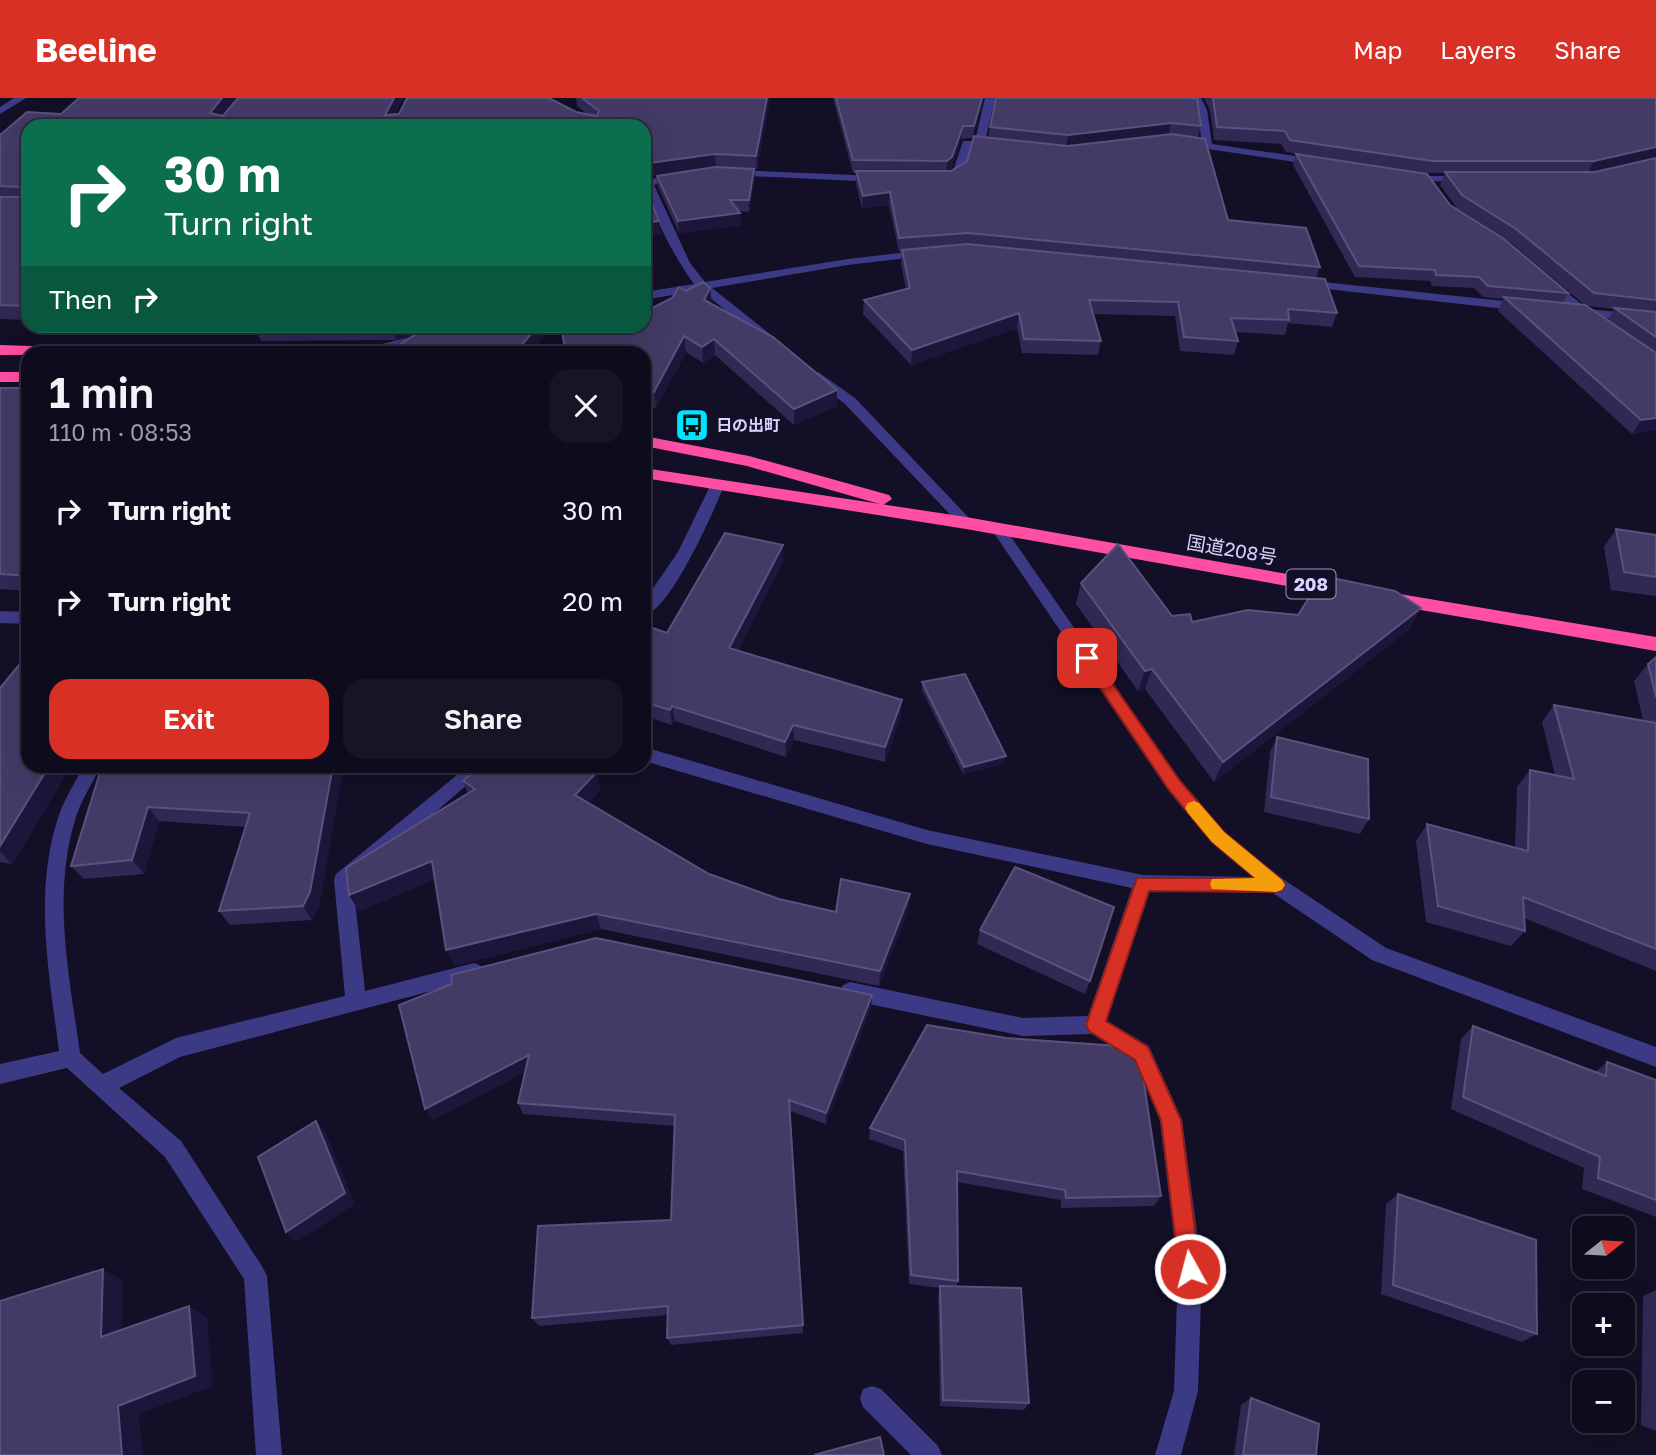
<!DOCTYPE html>
<html lang="en">
<head>
<meta charset="utf-8">
<style>
  :root { --surface:#0e0b1c; --page:#171425; --text:#f1f3f6; --muted:#9b9ba3; --line:#2e2b3b; --accent:#d93025 }
  body { margin:0; font-family:"Golos Text","Noto Sans JP",sans-serif; background:var(--page); color:var(--text); height:100vh; display:flex; flex-direction:column; font-size:26px; white-space:nowrap }
  * { box-sizing:border-box; margin:0 }
  p { font-size:23px; color:var(--muted) }
  .icon { flex:none; width:38px; height:38px; fill:none; stroke:currentColor; stroke-width:2; stroke-linecap:round; stroke-linejoin:round }
  .map { position:relative; flex:1; overflow:hidden }
  .drawer { position:absolute; left:21px; top:248px; width:630px; height:427px; display:flex; flex-direction:column; background:var(--surface); border-radius:21px; box-shadow:0 7px 28px #0002,0 0 0 2px var(--line) }
  .drawer>* { flex:none }
  .hud { position:absolute; left:21px; top:21px; width:630px; height:214px; border-radius:21px; box-shadow:0 7px 28px #0002,0 0 0 2px var(--line); background:#0b6e4f; color:#fff; overflow:hidden }
  .needle { width:46px; rotate:72deg }
  .fabs { position:absolute; left:1572px; top:1118px; display:grid; gap:14px }
  .fabs a { display:grid; place-items:center; width:63px; height:63px; border-radius:14px; background:var(--surface); box-shadow:0 7px 28px #0002,0 0 0 2px var(--line); font-size:35px }
  .pin { position:absolute; display:grid; place-items:center; width:60px; height:60px; color:#fff; margin:-30px; border-radius:14px; box-shadow:0 4px 10px #0006 }
  .me { position:absolute; width:77px; margin:-38px; rotate:353deg; stroke-linejoin:round; filter:drop-shadow(0 0 5px #0008) }
  .turn { display:flex; align-items:center; gap:24px; height:147px; padding:0 28px; font-size:32px }
  .turn .icon { width:91px; height:91px; stroke-width:2.5 }
  .turn b { display:block; font-size:49px; line-height:60px }
  .then { display:flex; align-items:center; height:66px; padding:0 28px; background:#0003; gap:14px; font-size:26px }
  .round { display:grid; place-items:center; flex:none; width:74px; height:74px; border-radius:21px; background:var(--page) }
  .overview { display:flex; align-items:center; justify-content:space-between; height:119px; padding:0 28px }
  h1 { font-size:42px; font-weight:600; line-height:52px }
  .cta { display:flex; gap:14px; margin-top:auto; padding:14px 28px }
  .cta a { flex:1; height:80px; border-radius:21px; background:var(--accent); color:#fff; font-size:28px; font-weight:600; line-height:80px; text-align:center }
  .cta a+a { background:var(--page); color:var(--text) }
  ul { padding:0; list-style:none }
  li { display:flex; align-items:center; gap:21px; height:91px; padding:0 28px }
  li div { flex:1 }
  li b { display:block; font-size:26px }
  li em { font-style:normal }
  header { display:flex; align-items:center; gap:42px; box-sizing:border-box; height:98px; padding:0 35px; background:var(--accent); color:#fff }
  header strong { font-size:33px }
  nav { display:flex; gap:38px; margin-inline-start:auto; font-size:24px }
  .map>svg:first-child { display:block }
  .lines { fill:none; stroke-linecap:round; stroke-linejoin:round }
  .minor { fill:#3d3a85; fill-rule:evenodd }
  .highway { fill:#ff4fa3; fill-rule:evenodd }
  .wall { fill:#312854; fill-rule:evenodd }
  .shaded-wall { fill:#1d163a }
  .building { fill:#433a66; stroke:#5a527e; stroke-width:2 }
  .route { fill:#d93025; stroke:#8d1f18; stroke-width:2 }
  .slow { fill:#f59e0b }
  .labels { text-anchor:middle; dominant-baseline:central; stroke-width:7; stroke-linejoin:round; paint-order:stroke }
  .far-poi-label { font-size:16px; font-weight:bold; fill:#d9d4ff; stroke:#130f26; text-anchor:start }
  .shield { fill:#130f26; stroke:#9e99be; stroke-width:2 }
  .shield-label { font-size:18px; font-weight:bold; fill:#d9d4ff }
  .street-label { font-size:19px; fill:#d9d4ff; stroke:#130f26 }
</style>
</head>
<body>
<header>
<strong>Beeline</strong>
<nav><a>Map</a><a>Layers</a><a>Share</a></nav>
</header>
<div class="map">
<svg width="1656" height="1357" viewBox="0 0 1656 1357">
  <rect width="100%" height="100%" fill="#130f26"/>
  <g class="lines">
    <g class="minor">
      <polygon points="14,0 26,0 0,16 0,9"/>
      <polygon points="985,0 995,0 985,44 998,48 993,51 971,49 962,77 949,83 941,83 941,79 953,73 963,43 975,43"/>
      <polygon points="1191,0 1201,0 1207,12 1212,46 1316,61 1321,64 1316,67 1181,47 1180,45 1185,42 1202,45 1197,12"/>
      <polygon points="731,72 878,78 883,81 878,84 727,77 726,75"/>
      <path d="M 644,74 L 651,81 L 679,77 L 684,80 L 654,87 L 690,165 L 705,184 L 848,161 L 924,152 L 930,155 L 924,158 L 848,167 L 712,190 L 780,244 L 778,247 L 770,247 L 700,192 L 644,202 L 644,194 L 694,186 C 676,162 644,104 644,74 Z"/>
      <polygon points="1427,78 1465,78 1470,81 1465,84 1423,83 1422,81"/>
      <polygon points="1304,182 1523,205 1529,209 1523,213 1300,188 1298,186"/>
      <polygon points="1544,183 1552,183 1588,211 1656,218 1656,226 1597,219 1595,223 1587,223 1575,217 1574,212 1544,187"/>
      <polygon points="429,234 433,235 433,241 367,256 342,256"/>
      <polygon points="818,274 855,300 971,422 973,425 971,428 961,428 845,306 813,281 812,278"/>
      <path d="M 717,384 L 724,388 C 713,415 671,511 644,518 L 644,503 L 678,454 L 710,388 Z"/>
      <polygon points="999,427 1004,429 1180,682 1224,734 1283,781 1386,850 1656,949 1656,969 1372,862 1273,795 1150,793 1107,923 1149,948 1182,1022 1202,1171 1198,1293 1181,1357 1155,1357 1174,1293 1178,1171 1160,1022 1135,962 1092,936 1023,938 850,902 843,899 840,893 843,887 850,884 1023,920 1088,918 1132,790 927,746 644,663 644,649 927,732 1143,777 1253,779 1212,744 1168,692 994,435 992,432 994,429"/>
      <polygon points="0,513 28,514 28,526 0,525"/>
      <path d="M 84,668 L 101,668 C 93,684 83,699 77,716 C 51,794 69,877 80,955 L 103,976 L 176,940 L 345,898 L 334,782 L 336,776 L 468,668 L 489,668 L 353,785 L 365,893 L 474,865 L 481,868 L 484,874 L 481,880 L 180,959 L 119,990 L 181,1043 L 263,1170 L 267,1178 L 282,1357 L 256,1357 L 244,1181 L 165,1059 L 67,970 L 0,986 L 0,966 L 59,953 C 49,875 33,793 59,717 C 65,700 75,684 84,668 Z"/>
      <polygon points="872,1288 881,1291 938,1348 942,1357 911,1357 863,1309 860,1300 863,1291"/>
    </g>
    <g class="highway">
      <polygon points="0,247 124,251 131,256 0,257"/>
      <rect x="0" y="274" width="28" height="10"/>
      <polygon points="644,338 749,358 889,397 892,401 883,407 747,368 644,348"/>
      <polygon points="644,370 966,419 1344,486 1351,488 1353,492 1351,496 1344,498 966,431 644,380"/>
      <polygon points="1382,493 1656,539 1656,553 1375,504 1373,499 1375,494"/>
    </g>
  </g>
  <g class="wall">
    <polygon points="79,0 234,0 235,3 404,0 395,16 576,14 587,16 577,8 576,0 770,0 757,71 754,71 755,82 749,114 739,113 741,127 679,135 658,89 657,78 675,75 652,78 644,71 644,28 28,28 28,222 0,221 0,37 61,16"/>
    <polygon points="833,0 984,0 973,40 961,41 951,71 949,73 951,73 967,63 988,39 990,29 996,0 1201,28 1198,40 1228,122 1320,169 1316,180 1337,215 1332,229 1288,225 1285,237 1236,234 1238,243 1234,257 1180,253 1175,218 1093,216 1101,243 1098,257 1022,255 1017,230 911,267 863,216 864,202 906,191 901,166 902,154 899,154 889,107 862,111 856,86 856,75 853,75"/>
    <path d="M 1204,0 L 1656,0 L 1656,332 L 1632,336 L 1498,213 L 1503,201 L 1483,199 L 1474,190 L 1432,188 L 1430,183 L 1355,179 L 1293,67 L 1296,56 L 1450,107 L 1568,195 L 1563,205 L 1586,208 L 1510,144 L 1457,110 L 1440,87 L 1445,75 L 1427,75 L 1286,54 L 1281,46 L 1214,42 L 1210,12 ZM 1587,208 L 1614,211 L 1608,223 Z"/>
    <polygon points="710,190 711,206 837,308 794,327 715,257 703,265 686,254 656,310 644,308 644,228 686,193"/>
    <polygon points="211,228 553,228 529,256 394,256 393,252 413,238 396,242 261,243 258,237 215,237"/>
    <polygon points="0,290 28,293 28,493 0,491"/>
    <polygon points="1616,431 1656,437 1656,498 1611,492 1604,449"/>
    <polygon points="783,463 738,552 901,617 885,664 794,642 786,659 675,623 672,627 644,618 644,527 667,535"/>
    <polygon points="1081,485 1192,524 1410,531 1214,684 1145,591 1138,593 1076,506"/>
    <polygon points="1656,559 1656,873 1524,820 1525,833 1511,848 1426,824 1416,743 1427,726 1515,750 1517,689 1530,672 1555,677 1542,624 1554,607 1643,622 1634,583 1648,566"/>
    <polygon points="922,584 1006,658 1004,666 963,676 922,592"/>
    <polygon points="0,590 28,668 71,668 12,766 0,764"/>
    <polygon points="1277,639 1369,721 1360,736 1264,714 1270,654"/>
    <polygon points="102,668 343,668 319,808 312,822 230,827 219,813 246,729 159,723 144,776 84,781 71,768"/>
    <polygon points="596,675 600,692 588,705 709,776 779,801 836,814 910,796 908,812 879,888 601,831 454,868 435,781 359,813 349,797 468,696 463,683"/>
    <polygon points="980,832 1090,883 1085,896 977,846"/>
    <polygon points="872,897 871,909 826,1026 790,1013 803,1235 671,1247 667,1240 668,1217 539,1228 532,1220 671,1122 674,1028 523,1016 518,1005 525,974 433,1022 425,1011 399,907"/>
    <polygon points="1473,928 1595,974 1607,964 1656,982 1656,1119 1582,1091 1584,1070 1451,1011 1461,941"/>
    <polygon points="870,1030 1161,1098 1154,1108 1061,1110 1061,1102 957,1084 958,1183 956,1189 1029,1305 1024,1312 940,1308 938,1197 940,1190 909,1186 903,1053 869,1041"/>
    <polygon points="1398,1096 1537,1236 1522,1244 1381,1196 1386,1106"/>
    <polygon points="1656,1192 1656,1333 1641,1327 1643,1198"/>
    <polygon points="1251,1300 1316,1357 1234,1357 1241,1307"/>
  </g>
  <g class="shaded-wall">
    <polygon points="222,0 234,0 235,3 215,28 210,15"/>
    <polygon points="394,0 404,0 389,28 385,17"/>
    <polygon points="767,0 770,0 757,71 756,58"/>
    <polygon points="982,0 984,0 973,40 974,28"/>
    <polygon points="1171,25 1169,37 1066,49 1068,37"/>
    <polygon points="963,28 961,41 951,71 946,75 947,63"/>
    <polygon points="1656,49 1656,60 1588,75 1594,63"/>
    <polygon points="715,56 716,69 652,78 650,65"/>
    <polygon points="754,71 755,82 749,114 749,102"/>
    <polygon points="890,94 889,107 862,111 863,98"/>
    <polygon points="740,115 741,127 679,135 678,123"/>
    <polygon points="659,123 661,137 644,139 644,125"/>
    <polygon points="710,190 712,205 705,218 704,202"/>
    <polygon points="1019,215 1017,230 911,267 912,252"/>
    <polygon points="391,228 462,228 396,242"/>
    <polygon points="538,228 553,228 529,256 514,256"/>
    <polygon points="684,238 686,254 656,310 654,294"/>
    <polygon points="714,241 715,257 703,265 702,249"/>
    <polygon points="837,292 837,308 794,327 794,311"/>
    <polygon points="1656,320 1656,332 1632,336 1641,322"/>
    <polygon points="783,447 783,463 731,566 729,550"/>
    <polygon points="1421,510 1410,531 1214,684 1223,664"/>
    <polygon points="1152,571 1145,591 1138,593 1145,573"/>
    <polygon points="902,602 901,617 885,664 885,649"/>
    <polygon points="672,608 675,623 672,627 670,612"/>
    <polygon points="793,627 794,642 786,659 785,644"/>
    <polygon points="1006,658 1004,666 963,676 964,669"/>
    <polygon points="49,668 71,668 12,766 0,753 0,748"/>
    <polygon points="333,668 343,668 319,808 312,822 303,808"/>
    <polygon points="596,675 600,692 579,714 575,697"/>
    <polygon points="148,709 159,723 144,776 132,762"/>
    <polygon points="432,763 440,779 359,813 349,797"/>
    <polygon points="910,796 908,812 879,888 880,873"/>
    <polygon points="596,816 601,831 454,868 446,852"/>
    <polygon points="872,897 871,909 826,1026 826,1015"/>
    <polygon points="529,957 535,969 433,1022 425,1011"/>
    <polygon points="316,1023 326,1035 355,1106 297,1144 286,1134"/>
    <polygon points="103,1171 123,1183 121,1249 101,1239"/>
    <polygon points="189,1208 207,1219 213,1288 139,1316 143,1357 122,1357 118,1308"/>
  </g>
  <g class="building">
    <polygon points="79,0 222,0 210,15 223,18 238,0 394,0 385,17 399,16 407,0 549,0 576,14 597,18 599,13 582,0 767,0 756,58 715,56 650,65 644,59 644,28 28,28 28,208 0,207 0,99 22,99 21,89 0,88 0,37 27,14 61,16"/>
    <polygon points="836,0 982,0 974,28 963,28 952,59 947,63 853,62"/>
    <polygon points="996,0 1197,0 1201,28 1171,25 1068,37 990,29"/>
    <polygon points="1213,0 1656,0 1656,49 1594,63 1432,63 1290,42 1285,33 1217,29"/>
    <polygon points="1172,36 1205,41 1228,122 1306,130 1320,169 968,135 899,140 890,94 863,98 856,73 951,73 967,63 974,38 1068,48"/>
    <polygon points="1296,56 1427,76 1450,107 1504,141 1568,195 1488,188 1479,179 1436,177 1435,172 1359,168"/>
    <polygon points="1656,60 1656,202 1594,195 1516,131 1462,97 1445,74 1595,74"/>
    <polygon points="715,69 754,71 749,102 730,102 740,115 678,123 657,78"/>
    <polygon points="644,84 645,88 659,123 644,125"/>
    <polygon points="967,146 1325,181 1337,215 1288,211 1289,222 1231,220 1238,243 1184,239 1178,204 1089,202 1101,243 1024,241 1019,215 912,252 864,202 910,190 902,152"/>
    <polygon points="703,184 710,190 704,202 773,239 837,292 794,311 714,241 702,249 684,238 654,294 644,293 644,256 566,256 561,228 644,228 644,214 672,200 679,189 686,193"/>
    <polygon points="1504,199 1585,207 1656,255 1656,320 1641,322"/>
    <polygon points="1615,210 1656,214 1656,239"/>
    <polygon points="255,228 391,228 255,229"/>
    <polygon points="449,228 538,228 514,256 412,256 393,252 420,233"/>
    <polygon points="0,290 26,290 24,293 28,293 28,478 0,476"/>
    <polygon points="1616,431 1656,437 1656,479 1624,474"/>
    <polygon points="725,435 783,447 729,550 902,602 885,649 793,627 785,644 672,608 670,612 644,604 644,527 667,535"/>
    <polygon points="1118,446 1172,518 1190,516 1192,524 1248,512 1298,517 1323,478 1395,493 1421,510 1223,664 1152,571 1145,573 1081,485"/>
    <polygon points="28,556 28,668 49,668 0,748 0,590"/>
    <polygon points="1656,559 1656,599 1648,566"/>
    <polygon points="965,576 1006,658 964,669 922,584"/>
    <polygon points="1554,607 1656,625 1656,851 1523,799 1525,833 1438,808 1427,726 1528,753 1530,672 1574,681"/>
    <polygon points="1277,639 1368,661 1369,721 1271,699"/>
    <polygon points="102,668 333,668 310,794 303,808 219,813 250,715 148,709 132,762 71,768"/>
    <polygon points="481,668 585,668 596,675 575,697 709,776 779,801 836,814 841,781 910,796 880,873 596,816 446,852 432,763 349,797 346,770 475,691 463,683"/>
    <polygon points="1015,769 1114,809 1090,883 980,832"/>
    <polygon points="596,840 872,897 826,1015 789,1002 803,1227 667,1240 668,1208 532,1220 538,1128 671,1122 675,1017 518,1005 529,957 425,1011 399,907 452,886 451,877"/>
    <polygon points="927,927 1006,940 1133,949 1139,952 1161,1098 1066,1100 1065,1092 957,1073 958,1183 911,1177 905,1042 870,1030"/>
    <polygon points="1473,928 1606,978 1607,964 1656,982 1656,1102 1598,1080 1600,1059 1463,999"/>
    <polygon points="316,1023 345,1095 286,1134 258,1059"/>
    <polygon points="1398,1096 1536,1142 1537,1236 1393,1187"/>
    <polygon points="103,1171 101,1239 189,1208 195,1278 118,1308 122,1357 0,1357 0,1203"/>
    <polygon points="940,1188 1021,1190 1029,1305 943,1302"/>
    <polygon points="1251,1300 1319,1326 1316,1357 1243,1357"/>
    <polygon points="880,1339 884,1357 814,1357"/>
  </g>
  <polygon class="route" points="1087,554 1092,556 1180,683 1224,734 1282,782 1285,787 1282,792 1276,794 1149,793 1106,923 1148,949 1181,1022 1200,1171 1197,1178 1190,1181 1182,1178 1179,1171 1161,1022 1135,962 1089,933 1086,927 1137,780 1255,780 1212,744 1169,692 1082,563 1080,560"/>
  <polygon class="slow" points="1194,703 1199,705 1224,734 1282,782 1285,787 1282,792 1276,794 1212,791 1210,786 1212,781 1255,780 1212,744 1188,715 1185,710 1188,705"/>
  <defs>
    <g id="bus-square" transform="scale(1.75)"><rect x="-9" y="-9" width="18" height="18" rx="4" fill="#00e5ff" stroke="#130f26"/><path d="M-5-6H5V4H4V6H2V4H-2V6H-4V4H-5ZM-3.5-4V0h7V-4ZM-3.5 1.2v1.5H-2V1.2ZM2 1.2v1.5H3.5V1.2Z" fill="#111"/></g>
  </defs>
  <g fill-rule="evenodd">
    <use href="#bus-square" x="692" y="327"/>
  </g>
  <g class="labels">
    <g class="far-poi-label">
      <text x="716" y="327">日の出町</text>
    </g>
    <rect class="shield" x="1286.5" y="471.5" width="49" height="29" rx="5"/>
    <g class="shield-label">
      <text x="1311" y="486">208</text>
    </g>
    <g class="street-label">
      <text transform="translate(1232 451) rotate(10)">国道208号</text>
    </g>
  </g>
</svg>
<div class="fabs">
<a><svg class="needle" viewBox="-14 -14 28 28"><path d="M0-13l5 13h-10z" fill="#e53935"/><path d="M0 13l5-13h-10z" fill="#9b9ba3"/></svg></a>
<a>+</a>
<a>−</a>
</div>
<div class="pin" style="left:1087px;top:560px;background:#d93025"><svg class="icon" aria-label="arrive" viewBox="0 0 24 24"><path d="M6 21V4h12l-3 4 3 4H6"/></svg></div>
<svg class="me" style="left:1190px;top:1171px" viewBox="-20 -20 40 40"><circle r="17" fill="#d93025" stroke="#fff" stroke-width="3"/><path d="M0-11L8 9 0 5-8 9z" fill="#fff"/></svg>
<div class="hud">
<div class="turn"><svg class="icon" aria-label="right" viewBox="0 0 24 24"><path d="M7 20v-9h11M14 6l5 5-5 5"/></svg><div><b>30 m</b>Turn right</div></div>
<div class="then">Then<svg class="icon" aria-label="right" viewBox="0 0 24 24"><path d="M7 20v-9h11M14 6l5 5-5 5"/></svg></div>
</div>
<section class="drawer">
<div class="overview"><div><h1>1 min</h1><p>110 m · 08:53</p></div><a class="round"><svg class="icon" aria-label="close" viewBox="0 0 24 24"><path d="M6 6l12 12M18 6L6 18"/></svg></a></div>
<ul>
<li><svg class="icon" aria-label="right" viewBox="0 0 24 24"><path d="M7 20v-9h11M14 6l5 5-5 5"/></svg><div><b>Turn right</b></div><em>30 m</em></li>
<li><svg class="icon" aria-label="right" viewBox="0 0 24 24"><path d="M7 20v-9h11M14 6l5 5-5 5"/></svg><div><b>Turn right</b></div><em>20 m</em></li>
</ul>
<div class="cta"><a>Exit</a><a>Share</a></div>
</section>
</div>
</body>
</html>
